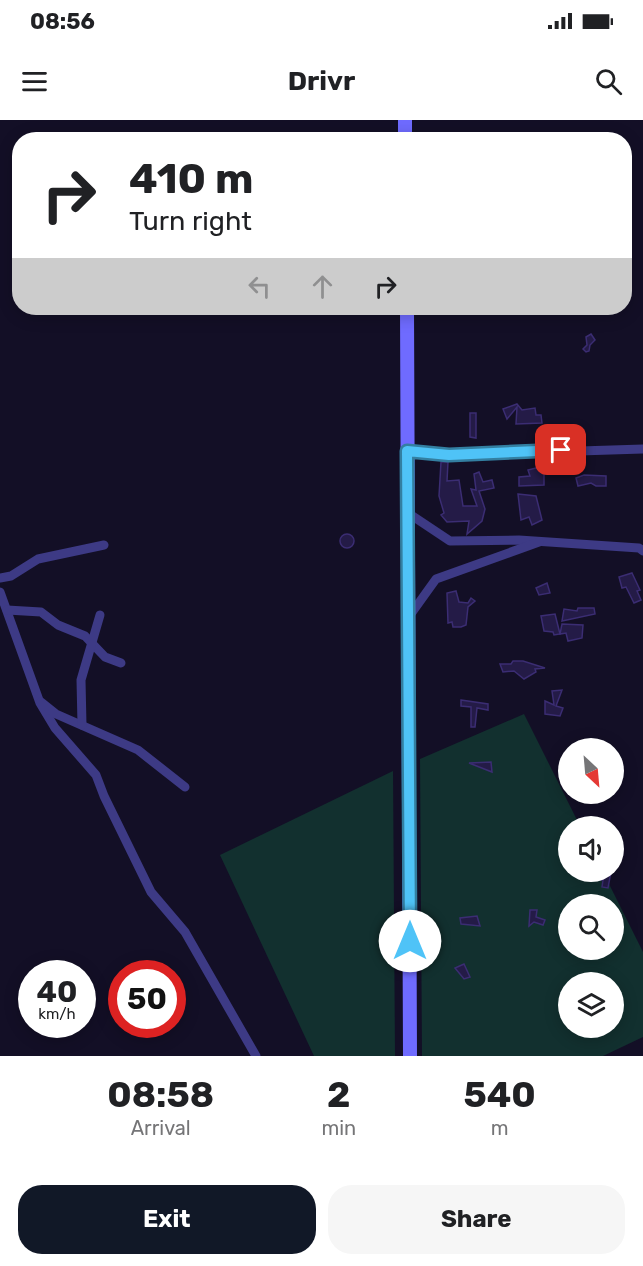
<!DOCTYPE html>
<html lang="en">
<head>
<meta charset="utf-8">
<style>
  :root { --surface:#fff; --page:#f6f6f6; --text:#202124; --muted:#757577; --accent:#111827 }
  body { margin:0; font-family:Rubik,sans-serif; background:var(--page); color:var(--text); height:100vh; display:flex; flex-direction:column; font-size:22px; white-space:nowrap }
  * { box-sizing:border-box; margin:0 }
  p { font-size:20px; color:var(--muted) }
  .icon { flex:none; width:33px; height:33px; fill:none; stroke:currentColor; stroke-width:2; stroke-linecap:round; stroke-linejoin:round }
  .map { position:relative; height:936px; overflow:hidden }
  .panel { display:flex; flex-direction:column; background:var(--surface); flex:1 }
  .panel>* { flex:none }
  .top-card { position:absolute; left:12px; top:12px; width:620px; height:183px; border-radius:24px; box-shadow:0 3px 15px #0003; background:#fff; color:var(--text); overflow:hidden }
  .needle { width:39px; rotate:154deg }
  .tools { position:absolute; left:558px; top:618px; display:grid; gap:12px }
  .tools a { display:grid; place-items:center; width:66px; height:66px; border-radius:50%; background:var(--surface); box-shadow:0 3px 15px #0003; font-size:30px }
  .speed { position:absolute; left:18px; top:840px; display:flex; gap:12px; font-size:30px; font-weight:700; text-align:center }
  .speed>* { display:grid; place-content:center; width:78px; height:78px; border-radius:50%; background:var(--surface); box-shadow:0 3px 15px #0003; line-height:1 }
  .speed small { font-size:15px; font-weight:400 }
  .speed .limit { border:9px solid #d22; background:#fff; color:#111 }
  .pin { position:absolute; display:grid; place-items:center; width:51px; height:51px; color:#fff; margin:-26px; border-radius:12px; box-shadow:0 3px 9px #0006 }
  .me { position:absolute; width:66px; margin:-33px; rotate:0deg; stroke-linejoin:round; filter:drop-shadow(0 0 4px #0008) }
  .turn { display:flex; align-items:center; gap:21px; height:126px; padding:0 18px; font-size:27px }
  .turn .icon { width:78px; height:78px; stroke-width:2.5 }
  .turn b { display:block; font-size:42px; line-height:51px }
  .lanes { display:flex; align-items:center; height:57px; padding:0 18px; background:#0003; justify-content:center; gap:30px; direction:ltr }
  .lanes .off { opacity:.35 }
  .eta { display:flex; justify-content:space-evenly; align-items:center; height:102px; text-align:center }
  .eta b { font-size:36px; font-weight:700; line-height:42px }
  .action { display:flex; gap:12px; margin-top:auto; padding:12px 18px }
  .action a { flex:1; height:69px; border-radius:24px; background:var(--accent); color:#fff; font-size:24px; font-weight:700; line-height:69px; text-align:center }
  .action a+a { background:var(--page); color:var(--text) }
  .status { display:flex; justify-content:space-between; align-items:center; height:42px; padding:0 30px; background:var(--surface); direction:ltr }
  .status svg { height:16px; fill:currentColor }
  header { display:flex; justify-content:space-between; align-items:center; height:78px; padding:0 18px; background:var(--surface); font-size:27px; font-weight:700 }
  .map>svg:first-child { display:block }
  .green { fill:#12302f; fill-rule:evenodd }
  .building { fill:#241b47; stroke:#3b2d73; stroke-width:1.5 }
  .lines { fill:none; stroke-linecap:round; stroke-linejoin:round }
  .street { stroke:#3d3a85; stroke-width:9 }
  .secondary { stroke:#6f6bff; stroke-width:14 }
  .route-casing { stroke:#337fa1; stroke-width:15 }
  .route { stroke:#4fc3f7; stroke-width:10 }
</style>
</head>
<body>
<div class="status"><b>08:56</b><svg viewBox="0 0 49 12"><path d="M0 12V9h3v3zM5 12V6h3v6zM10 12V3h3v9zM15 12V0h3v12zM26 1h20v11H26zM47 4h2v5h-2z"/></svg></div>
<header><svg class="icon" aria-label="menu" viewBox="0 0 24 24"><path d="M4 6h16M4 12h16M4 18h16"/></svg>Drivr<svg class="icon" aria-label="search" viewBox="0 0 24 24"><circle cx="10" cy="10" r="6"/><path d="M15 15l6 6"/></svg></header>
<div class="map">
<svg width="643" height="936" viewBox="0 0 643 936">
  <rect width="100%" height="100%" fill="#130f26"/>
  <g class="green">
    <path d="M 524,594 L 580,706 L 568,706 L 568,752 L 603,752 L 643,832 L 643,917 L 603,936 L 422,936 L 420,639 ZM 568,784 L 614,784 L 614,830 L 568,830 ZM 568,862 L 614,862 L 614,908 L 568,908 Z"/>
    <polygon points="393,651 395,936 314,936 220,735"/>
  </g>
  <g class="building">
    <polygon points="591,214 595,220 590,225 589,231 586,232 583,229 587,225 586,217"/>
    <polygon points="517,284 522,290 535,288 536,295 541,295 542,303 516,304 517,287 507,299 503,289"/>
    <polygon points="470,293 476,293 476,318 470,317"/>
    <polygon points="441,342 448,342 447,361 459,360 463,386 477,386 471,369 476,370 474,354 479,352 483,362 492,360 494,368 479,371 485,389 482,401 467,414 469,401 447,402 441,395 444,393 439,376"/>
    <polygon points="544,346 544,365 519,366 519,357 530,356 528,350"/>
    <polygon points="584,355 606,356 606,366 596,366 591,363 578,366 576,358"/>
    <polygon points="518,374 536,376 542,400 532,405 529,397 521,400"/>
    <circle cx="347" cy="421" r="7"/>
    <polygon points="632,453 640,470 637,471 641,480 634,483 626,467 622,468 619,457"/>
    <polygon points="547,463 550,473 539,475 536,468"/>
    <polygon points="456,471 459,482 468,483 471,478 475,481 468,487 466,505 461,507 453,507 452,502 448,503 447,473"/>
    <polygon points="578,488 594,488 595,494 562,501 564,489 577,491"/>
    <polygon points="555,494 560,514 554,515 553,512 544,511 541,496"/>
    <polygon points="562,504 583,505 582,518 568,521 566,513 560,514"/>
    <polygon points="513,541 523,541 545,548 535,549 536,552 524,559 514,551 503,552 500,544 511,544"/>
    <polygon points="562,570 556,586 563,588 560,596 545,594 545,581 554,585 552,571"/>
    <polygon points="461,580 488,584 488,590 477,588 475,607 471,607 471,587 461,586"/>
    <polygon points="491,642 492,652 469,643"/>
    <polygon points="586,752 611,752 608,768 602,767 603,760 599,760 599,757 586,757"/>
    <polygon points="530,790 537,790 536,797 545,800 543,805 534,802 529,806"/>
    <polygon points="477,796 480,806 461,804 460,798"/>
    <polygon points="464,844 470,857 464,859 455,848"/>
  </g>
  <g class="lines">
    <g class="street">
      <polyline points="407,331 449,335 643,329"/>
      <polyline points="408,393 450,421 519,420 639,428 643,431"/>
      <polyline points="0,458 11,456 38,439 104,425"/>
      <polyline points="0,472 40,583 55,608 96,655 104,676 151,772 185,812 256,936"/>
      <polyline points="7,490 41,492 58,505 85,516 105,537 121,543"/>
      <polyline points="408,498 436,459 539,422"/>
      <polyline points="41,582 56,594 138,630 185,667"/>
      <polyline points="82,605 81,560 100,495"/>
    </g>
    <g class="secondary">
      <polyline points="405,0 405,20"/>
      <polyline points="407,188 410,936"/>
    </g>
  </g>
  <g class="lines">
    <g class="route-casing">
      <polyline id="route" points="410,821 407,331 449,335 561,330"/>
    </g>
    <use href="#route" class="route"/>
  </g>
</svg>
<div class="tools">
<a><svg class="needle" viewBox="-14 -14 28 28"><path d="M0-13l5 13h-10z" fill="#e53935"/><path d="M0 13l5-13h-10z" fill="#757577"/></svg></a>
<a><svg class="icon" aria-label="sound" viewBox="0 0 24 24"><path d="M4 9h4l5-4v14l-5-4H4zM17 9q2 3 0 6"/></svg></a>
<a><svg class="icon" aria-label="search" viewBox="0 0 24 24"><circle cx="10" cy="10" r="6"/><path d="M15 15l6 6"/></svg></a>
<a><svg class="icon" aria-label="layers" viewBox="0 0 24 24"><path d="M12 4l9 5-9 5-9-5zM3 14l9 5 9-5"/></svg></a>
</div>
<div class="speed"><div>40<small>km/h</small></div><div class="limit">50</div></div>
<div class="pin" style="left:561px;top:330px;background:#d93025"><svg class="icon" aria-label="arrive" viewBox="0 0 24 24"><path d="M6 21V4h12l-3 4 3 4H6"/></svg></div>
<svg class="me" style="left:410px;top:821px" viewBox="-20 -20 40 40"><circle r="19" fill="#fff"/><path d="M0-13L10 11 0 6-10 11z" fill="#4fc3f7"/></svg>
<div class="top-card">
<div class="turn"><svg class="icon" aria-label="right" viewBox="0 0 24 24"><path d="M7 20v-9h11M14 6l5 5-5 5"/></svg><div><b>410 m</b>Turn right</div></div>
<div class="lanes"><svg class="icon off" aria-label="left" viewBox="0 0 24 24"><path d="M17 20v-9H6M10 6l-5 5 5 5"/></svg><svg class="icon off" aria-label="ahead" viewBox="0 0 24 24"><path d="M12 20V5M6 11l6-6 6 6"/></svg><svg class="icon" aria-label="right" viewBox="0 0 24 24"><path d="M7 20v-9h11M14 6l5 5-5 5"/></svg></div>
</div>
</div>
<section class="panel">
<div class="eta">
<div><b>08:58</b><p>Arrival</p></div>
<div><b>2</b><p>min</p></div>
<div><b>540</b><p>m</p></div>
</div>
<div class="action"><a>Exit</a><a>Share</a></div>
</section>
</body>
</html>
